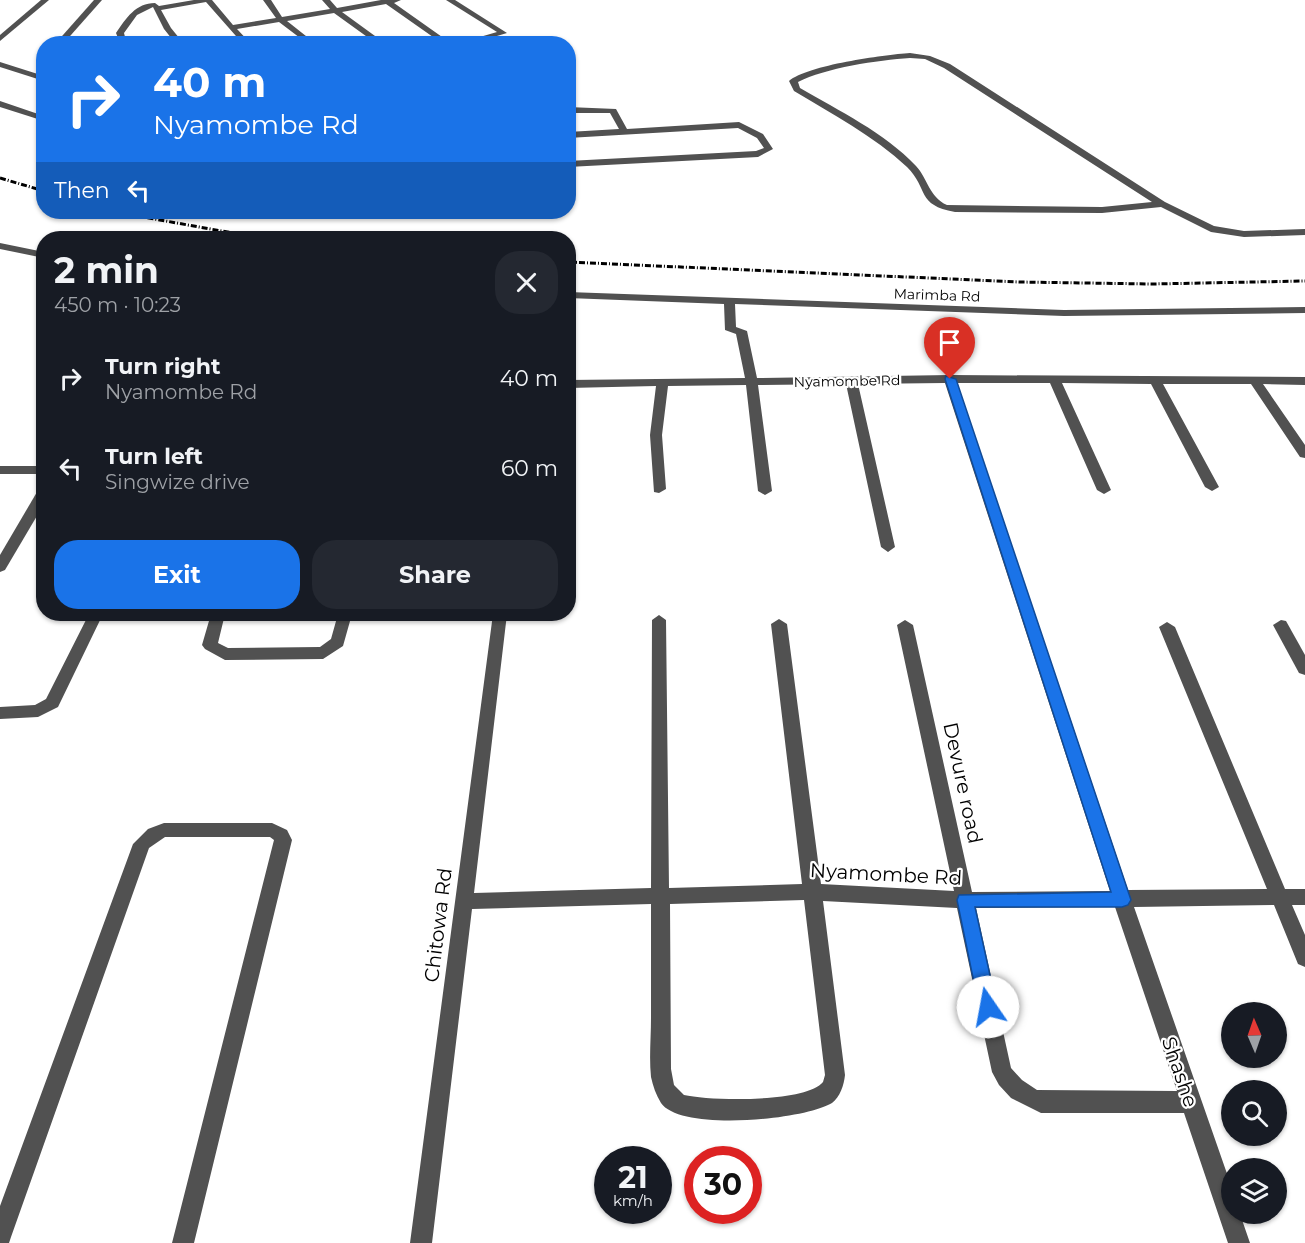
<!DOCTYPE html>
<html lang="en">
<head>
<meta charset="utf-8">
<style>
  :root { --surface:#171b24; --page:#242831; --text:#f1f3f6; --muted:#9ea1a6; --accent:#1a73e8 }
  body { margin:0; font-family:Montserrat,sans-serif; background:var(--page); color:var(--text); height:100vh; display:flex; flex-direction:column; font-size:22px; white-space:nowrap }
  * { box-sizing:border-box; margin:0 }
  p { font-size:20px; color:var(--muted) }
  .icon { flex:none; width:33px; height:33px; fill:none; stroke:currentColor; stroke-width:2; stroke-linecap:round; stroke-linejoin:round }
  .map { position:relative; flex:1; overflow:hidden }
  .side { position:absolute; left:36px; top:231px; width:540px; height:390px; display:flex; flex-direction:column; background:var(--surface); border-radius:24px; box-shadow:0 2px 4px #0004 }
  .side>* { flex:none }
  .guide { position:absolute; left:36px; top:36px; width:540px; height:183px; border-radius:24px; box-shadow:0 2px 4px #0004; background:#1a73e8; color:#fff; overflow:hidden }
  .needle { width:39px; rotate:358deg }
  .buttons { position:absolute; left:1221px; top:1002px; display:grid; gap:12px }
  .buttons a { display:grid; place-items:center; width:66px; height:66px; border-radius:50%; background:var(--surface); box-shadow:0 2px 4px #0004; font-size:30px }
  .speed { position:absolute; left:594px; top:1146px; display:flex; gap:12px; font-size:30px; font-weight:700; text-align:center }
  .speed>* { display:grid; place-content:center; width:78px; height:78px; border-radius:50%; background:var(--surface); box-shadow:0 2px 4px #0004; line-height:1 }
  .speed small { font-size:15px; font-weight:400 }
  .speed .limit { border:9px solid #d22; background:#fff; color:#111 }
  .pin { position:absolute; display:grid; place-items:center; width:51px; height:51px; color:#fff; margin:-62px -26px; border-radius:50% 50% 50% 0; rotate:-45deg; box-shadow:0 0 6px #0007 }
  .pin .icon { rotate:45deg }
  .me { position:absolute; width:66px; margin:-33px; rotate:348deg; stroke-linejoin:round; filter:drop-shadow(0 0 4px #0008) }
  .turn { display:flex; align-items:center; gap:21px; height:126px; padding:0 18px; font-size:27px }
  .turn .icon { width:78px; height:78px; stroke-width:2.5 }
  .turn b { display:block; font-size:42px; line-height:51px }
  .then { display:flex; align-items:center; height:57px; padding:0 18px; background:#0003; gap:12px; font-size:22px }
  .round { display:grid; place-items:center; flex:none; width:63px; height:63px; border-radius:24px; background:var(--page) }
  .summary { display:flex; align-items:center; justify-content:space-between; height:102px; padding:0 18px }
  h1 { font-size:36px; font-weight:700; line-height:45px }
  .button { display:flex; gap:12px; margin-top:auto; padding:12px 18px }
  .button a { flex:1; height:69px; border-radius:24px; background:var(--accent); color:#fff; font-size:24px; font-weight:700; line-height:69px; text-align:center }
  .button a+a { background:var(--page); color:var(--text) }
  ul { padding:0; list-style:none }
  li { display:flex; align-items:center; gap:18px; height:90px; padding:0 18px }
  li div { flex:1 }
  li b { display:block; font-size:22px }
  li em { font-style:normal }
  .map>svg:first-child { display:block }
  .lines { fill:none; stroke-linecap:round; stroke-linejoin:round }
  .minor { fill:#515151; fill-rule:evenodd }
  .rail { stroke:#000; stroke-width:3; stroke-dasharray:6 2 1 2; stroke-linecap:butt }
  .route { fill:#1a73e8; stroke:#114b97; stroke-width:1.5 }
  .labels { text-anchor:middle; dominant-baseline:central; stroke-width:4.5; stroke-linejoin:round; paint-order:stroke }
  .far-street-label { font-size:14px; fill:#000; stroke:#fff }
  .near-street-label { font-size:20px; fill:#000; stroke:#fff }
</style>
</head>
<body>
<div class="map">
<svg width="1305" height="1243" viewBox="0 0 1305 1243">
  <rect width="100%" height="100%" fill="#fff"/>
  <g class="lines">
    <g class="minor">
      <polygon points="41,0 49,0 0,41 0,35"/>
      <polygon points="94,0 102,0 63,44 55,44"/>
      <path d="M 194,0 L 212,0 L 233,25 L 276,18 L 263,0 L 271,0 L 282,17 L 330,9 L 322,0 L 330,0 L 337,8 L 381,0 L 401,0 L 394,3 L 452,44 L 443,44 L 386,4 L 342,12 L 386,44 L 377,44 L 334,13 L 287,21 L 316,44 L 308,44 L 279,22 L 237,29 L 251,44 L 243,44 L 206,2 L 161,10 L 171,28 L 184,44 L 176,44 L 164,29 L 153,7 L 137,15 L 124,33 L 125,37 L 145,44 L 132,44 L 118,38 L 116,33 C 126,18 136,3 155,3 L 159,6 Z"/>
      <polygon points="446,0 455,0 507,33 470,44 456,44 497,32"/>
      <path d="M 910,53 L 930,56 L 950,64 L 1165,202 L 1214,226 L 1244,231 L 1305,229 L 1305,235 L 1244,237 L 1211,232 L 1161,207 L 1102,213 L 955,212 C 916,205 929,189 907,167 C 874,136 832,114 794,91 L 789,81 C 808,65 883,55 910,53 ZM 910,58 L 925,59 L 944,68 L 1152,202 L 1102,207 L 947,205 C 929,197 928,179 916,166 C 884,132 839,111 800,88 L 798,82 C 825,68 878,60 910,58 Z"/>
      <polygon points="0,62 44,76 44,81 0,67"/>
      <polygon points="0,101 44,116 44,121 0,107"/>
      <polygon points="568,107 616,109 627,129 739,122 763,134 773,149 758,157 568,167 568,161 756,151 764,148 757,138 738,128 568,138 568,132 619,129 610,113 568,113"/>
      <polygon points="0,243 44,252 44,258 0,249"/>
      <path d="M 568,292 L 1064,310 L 1305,307 L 1305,313 L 1064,316 L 735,304 L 736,327 L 747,331 L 757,378 L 950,375 L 1305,377 L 1305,385 L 1263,384 L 1305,445 L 1305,458 L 1300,457 L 1251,384 L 1163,384 L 1219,487 L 1212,491 L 1205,487 L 1151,384 L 1062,383 L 1111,490 L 1104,494 L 1097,490 L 1050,383 L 957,383 L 1128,890 L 1267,889 L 1159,627 L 1167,622 L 1175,627 L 1285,889 L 1305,889 L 1305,905 L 1292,905 L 1305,935 L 1305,967 L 1298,964 L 1274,905 L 1134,907 L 1232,1188 L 1232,1214 L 1240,1214 L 1250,1243 L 1228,1243 L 1184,1113 L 1041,1113 L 1011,1098 L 999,1085 L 992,1072 L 957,908 L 823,901 L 845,1075 C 844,1085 840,1097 832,1103 C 804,1120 681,1132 661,1103 C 656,1095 653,1086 651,1077 C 649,1058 651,1037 651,1018 C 651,980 651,942 651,904 L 472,909 L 432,1243 L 410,1243 L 493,614 L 507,614 L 474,893 L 651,888 L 652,620 L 659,615 L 666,620 L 669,888 L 802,884 L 771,624 L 779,619 L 787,624 L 821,884 L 954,891 L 897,625 L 905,620 L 913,625 L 972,892 L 1110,891 L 945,383 L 858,384 L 895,547 L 888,552 L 881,547 L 846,384 L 758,385 L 772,491 L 765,495 L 758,491 L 746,385 L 668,386 L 662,435 L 666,489 L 659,493 L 654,492 L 650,435 L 656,386 L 568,388 L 568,380 L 745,378 L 736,334 L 725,330 L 724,304 L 568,298 ZM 804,900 L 825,1075 L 823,1082 C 806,1103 710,1101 684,1095 L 674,1085 L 671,1069 L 670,904 ZM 1115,907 L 1177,1091 L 1037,1090 L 1022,1080 L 1011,1068 L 976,908 Z"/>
      <rect x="0" y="466" width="44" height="8"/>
      <polygon points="44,488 44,504 5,570 0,572 0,555 37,492"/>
      <polygon points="89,614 103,614 58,707 38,717 0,719 0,707 35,705 46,699"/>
      <polygon points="211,614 225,614 218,643 228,648 320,647 331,639 338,614 352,614 343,646 323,659 225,660 205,649 202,645"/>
      <polygon points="1281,620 1286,621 1305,655 1305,675 1299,673 1273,625"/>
      <polygon points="164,823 272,823 287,830 292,840 194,1243 172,1243 274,840 270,837 165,837 149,848 11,1237 9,1243 0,1243 0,1206 133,844 148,829"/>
    </g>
    <g class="rail">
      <polyline points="0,178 44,191"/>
      <polyline points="115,212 261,238"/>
      <polyline points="568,262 1019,282 1152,284 1305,281"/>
    </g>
  </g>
  <polygon class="route" points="946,376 956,379 1131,900 1128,905 1122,907 975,907 997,1007 994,1013 988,1016 982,1013 979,1007 957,900 959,895 1111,892 945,379"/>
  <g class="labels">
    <g class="far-street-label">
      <text transform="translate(937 295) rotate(2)">Marimba Rd</text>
      <text transform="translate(847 381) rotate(-1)">Nyamombe Rd</text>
    </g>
    <g class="near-street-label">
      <text transform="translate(963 783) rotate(78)">Devure road</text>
      <text transform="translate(886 874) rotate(3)">Nyamombe Rd</text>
      <text transform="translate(438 925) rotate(-83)">Chitowa Rd</text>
      <text transform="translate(1180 1072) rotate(71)">Shashe</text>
    </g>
  </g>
</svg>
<div class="buttons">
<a><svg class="needle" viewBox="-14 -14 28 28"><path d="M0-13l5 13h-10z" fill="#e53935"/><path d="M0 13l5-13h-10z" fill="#9ea1a6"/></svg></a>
<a><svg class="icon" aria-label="search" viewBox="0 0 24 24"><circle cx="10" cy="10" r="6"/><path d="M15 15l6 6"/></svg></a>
<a><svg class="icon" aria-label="layers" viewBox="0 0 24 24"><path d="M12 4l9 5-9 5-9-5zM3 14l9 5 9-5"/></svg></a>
</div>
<div class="speed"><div>21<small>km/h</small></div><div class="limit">30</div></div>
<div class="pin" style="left:950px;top:379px;background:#d93025"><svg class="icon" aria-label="arrive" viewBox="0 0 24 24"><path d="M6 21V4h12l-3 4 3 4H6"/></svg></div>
<svg class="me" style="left:988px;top:1007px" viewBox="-20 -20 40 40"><circle r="19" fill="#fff"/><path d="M0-13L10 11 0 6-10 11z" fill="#1a73e8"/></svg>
<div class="guide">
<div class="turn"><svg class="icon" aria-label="right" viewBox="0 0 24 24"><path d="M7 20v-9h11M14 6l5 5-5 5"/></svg><div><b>40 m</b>Nyamombe Rd</div></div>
<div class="then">Then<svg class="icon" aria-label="left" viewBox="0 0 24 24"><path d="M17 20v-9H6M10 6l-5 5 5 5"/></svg></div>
</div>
<section class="side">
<div class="summary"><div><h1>2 min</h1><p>450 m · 10:23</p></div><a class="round"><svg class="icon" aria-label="close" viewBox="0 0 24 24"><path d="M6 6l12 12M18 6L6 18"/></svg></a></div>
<ul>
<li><svg class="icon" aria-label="right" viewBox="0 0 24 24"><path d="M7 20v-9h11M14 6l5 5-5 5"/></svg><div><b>Turn right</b><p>Nyamombe Rd</p></div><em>40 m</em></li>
<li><svg class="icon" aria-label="left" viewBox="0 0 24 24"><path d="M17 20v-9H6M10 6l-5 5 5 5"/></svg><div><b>Turn left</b><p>Singwize drive</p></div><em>60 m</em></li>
</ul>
<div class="button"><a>Exit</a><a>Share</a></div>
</section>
</div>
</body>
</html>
